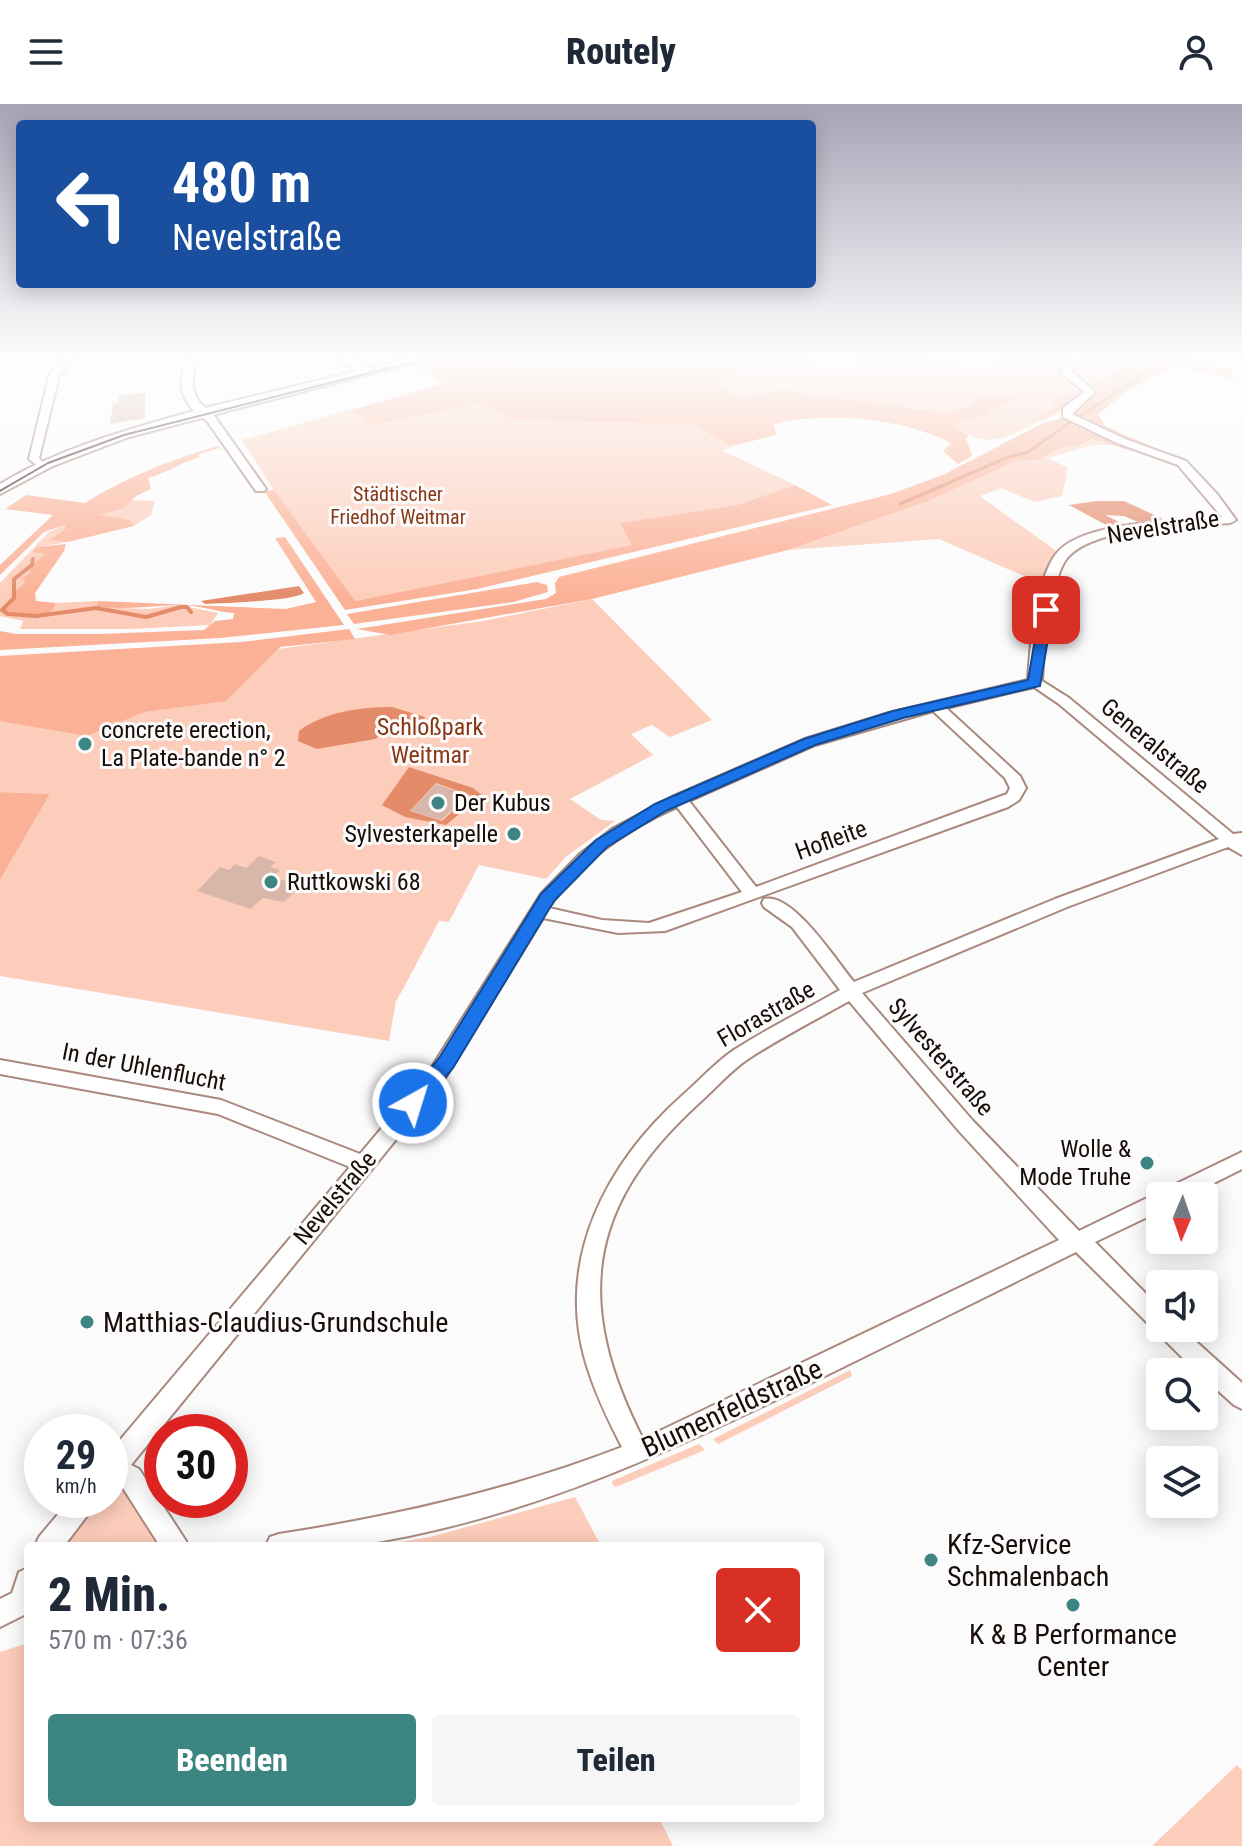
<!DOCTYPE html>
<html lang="de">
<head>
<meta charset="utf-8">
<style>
  :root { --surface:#fff; --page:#f6f6f7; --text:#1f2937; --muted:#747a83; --accent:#3d8582 }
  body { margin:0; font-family:"Roboto Condensed",sans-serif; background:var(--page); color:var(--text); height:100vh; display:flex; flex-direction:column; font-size:30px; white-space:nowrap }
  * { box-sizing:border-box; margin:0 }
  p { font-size:26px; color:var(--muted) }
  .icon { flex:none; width:44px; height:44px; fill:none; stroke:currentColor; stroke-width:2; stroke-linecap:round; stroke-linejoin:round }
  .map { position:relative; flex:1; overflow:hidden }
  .details { position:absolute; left:24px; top:1438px; width:800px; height:280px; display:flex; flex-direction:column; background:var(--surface); border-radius:8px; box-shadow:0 4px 20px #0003 }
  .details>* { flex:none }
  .top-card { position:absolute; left:16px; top:16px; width:800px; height:168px; border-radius:8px; box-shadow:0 4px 20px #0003; background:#1a4fa0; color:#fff; overflow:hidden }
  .needle { width:52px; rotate:182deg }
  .tools { position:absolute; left:1146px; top:1078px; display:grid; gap:16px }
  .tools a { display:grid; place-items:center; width:72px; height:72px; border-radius:8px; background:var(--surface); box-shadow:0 4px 20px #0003; font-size:40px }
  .speed { position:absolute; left:24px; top:1310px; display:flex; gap:16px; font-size:40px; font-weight:700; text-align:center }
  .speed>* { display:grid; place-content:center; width:104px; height:104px; border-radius:50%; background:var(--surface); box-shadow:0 4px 20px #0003; line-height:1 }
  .speed small { font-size:20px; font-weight:400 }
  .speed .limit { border:12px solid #d22; background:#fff; color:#111 }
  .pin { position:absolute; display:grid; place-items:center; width:68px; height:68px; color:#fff; margin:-34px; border-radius:16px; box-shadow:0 4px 12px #0006 }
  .me { position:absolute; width:88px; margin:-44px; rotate:39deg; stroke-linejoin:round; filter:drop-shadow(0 0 6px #0008) }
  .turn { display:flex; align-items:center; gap:28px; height:168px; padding:0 24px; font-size:36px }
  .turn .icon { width:104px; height:104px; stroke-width:2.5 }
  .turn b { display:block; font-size:56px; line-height:68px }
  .round { display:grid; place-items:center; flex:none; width:84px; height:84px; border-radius:8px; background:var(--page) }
  .headline { display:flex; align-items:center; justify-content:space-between; height:136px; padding:0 24px }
  h1 { font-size:48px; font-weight:800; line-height:60px }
  .button { display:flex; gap:16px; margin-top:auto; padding:16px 24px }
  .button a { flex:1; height:92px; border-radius:8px; background:var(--accent); color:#fff; font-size:32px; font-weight:800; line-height:92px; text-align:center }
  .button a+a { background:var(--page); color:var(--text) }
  header { display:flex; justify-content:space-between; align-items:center; height:104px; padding:0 24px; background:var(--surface); font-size:36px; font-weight:800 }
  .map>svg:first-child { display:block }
  .green { fill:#fdcdbb }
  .forest { fill:#fbb196 }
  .water { fill:#e48b6a; fill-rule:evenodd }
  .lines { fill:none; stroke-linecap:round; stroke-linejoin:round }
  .stream-far1 { stroke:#e48b6a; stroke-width:3 }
  .stream { stroke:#e48b6a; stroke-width:4 }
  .building { fill:#d8b7aa }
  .minor-casing { stroke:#a9897d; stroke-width:4 }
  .major-casing { stroke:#a9897d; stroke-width:4 }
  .minor { fill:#fff; fill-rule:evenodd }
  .major { fill:#fff; fill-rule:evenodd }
  .tram { stroke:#2f2522; stroke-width:2 }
  .route { fill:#1a73e8; stroke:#114b97; stroke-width:2 }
  .poi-dot { fill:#3d8582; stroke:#fbfbfb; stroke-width:3 }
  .labels { text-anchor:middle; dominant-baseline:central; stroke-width:6; stroke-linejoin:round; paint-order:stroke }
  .far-park-label { font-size:20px; fill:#883816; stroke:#fbfbfb }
  .street-label { font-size:24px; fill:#170c08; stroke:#fbfbfb }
  .park-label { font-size:24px; fill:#883816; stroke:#fbfbfb }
  .poi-label { font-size:24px; fill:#170c08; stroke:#fbfbfb; text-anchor:start }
  .near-poi-label { font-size:28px; fill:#170c08; stroke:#fbfbfb; text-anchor:start }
  .near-street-label { font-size:28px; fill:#170c08; stroke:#fbfbfb }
</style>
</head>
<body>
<header><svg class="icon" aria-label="menu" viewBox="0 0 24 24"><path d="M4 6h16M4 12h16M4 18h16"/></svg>Routely<svg class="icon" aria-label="person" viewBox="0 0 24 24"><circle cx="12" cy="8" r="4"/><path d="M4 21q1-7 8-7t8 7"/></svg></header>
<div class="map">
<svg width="1242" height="1742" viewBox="0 0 1242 1742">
  <rect width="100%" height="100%" fill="#fbfbfb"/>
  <g class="green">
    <path d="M 722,253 L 798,253 L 829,265 L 860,261 L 855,254 L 859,253 L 917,253 L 984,266 L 1008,253 L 1073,253 L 1062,268 L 1087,284 L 1039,315 L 1043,316 C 1006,333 991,347 953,322 L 956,317 L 985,312 L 1013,292 L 982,292 L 970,302 L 946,310 L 865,297 L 817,293 L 785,285 L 742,293 L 717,281 L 716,254 Z"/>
    <polygon points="1076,253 1136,253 1089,283 1067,267"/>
    <polygon points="479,300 515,316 691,320 732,342 723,347 795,381 737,401 621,419 633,441 355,497 283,401 242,336 356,304"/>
    <polygon points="1092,335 1117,341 1093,341 1048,354 1068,364 1062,392 1034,398 1001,384 980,392 1059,449 1047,482 939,435 788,446 926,398 1019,356 1038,356 1067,341 1079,341"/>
    <polygon points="130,396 155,397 151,411 134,422 130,416 99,412"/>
    <polygon points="65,421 65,425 51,436 68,438 37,443 33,448 46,450 29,464 32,468 26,479 13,489 52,507 56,499 98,497 96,503 148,505 179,501 218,509 210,521 132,525 20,525 23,517 0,512 0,479 49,428"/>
    <polygon points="592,495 712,616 670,633 652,621 631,630 653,651 570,695 601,716 615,717 567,752 546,775 479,761 449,818 439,817 402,887 396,897 389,937 0,872 0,776 50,690 0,688 0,564 278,545 483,517"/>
    <polygon points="850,1266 852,1272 718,1340 713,1335"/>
    <polygon points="699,1340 705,1346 616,1383 613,1381 612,1377"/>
    <polygon points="120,1383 126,1386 159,1435 158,1441 59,1442 95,1396 110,1396 110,1384"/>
    <polygon points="575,1393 601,1442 378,1442 430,1433"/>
    <polygon points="28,1539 28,1714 659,1714 673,1742 0,1742 0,1548"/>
    <polygon points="1237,1661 1242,1666 1242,1742 1152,1742"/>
  </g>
  <g class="forest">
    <path d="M 440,253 L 722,253 L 717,255 L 737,269 L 718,281 L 742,293 L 785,285 L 817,293 L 865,297 L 946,310 L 970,302 L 982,292 L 1015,292 L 985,312 L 956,318 L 953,322 L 969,332 L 966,334 L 972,352 L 958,360 L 943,347 L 951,339 C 901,314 829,307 774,320 L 776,331 L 732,342 L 691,320 L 514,316 L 479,300 L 374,320 L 351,306 L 444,280 L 411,260 Z"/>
    <polygon points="1136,253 1189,253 1187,256 1233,266 1231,270 1239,276 1174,262 1127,287 1098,310 1105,322 1166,349 1155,354 1092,335 1079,341 1067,341 1038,356 1019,356 926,398 788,446 592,495 390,531 357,525 546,495 556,489 555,479 559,473 891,390 945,370 1043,319 1073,311 1077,308 1065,305 1043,316 1038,315 1055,303 1054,297 1084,286 1122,263 1118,261"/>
    <path d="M 218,342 L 220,344 L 199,350 L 199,353 C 180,359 167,369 148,374 L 151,385 L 136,392 L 124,404 L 100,411 L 130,416 L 134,422 L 68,438 L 50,436 L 65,425 L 65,421 L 44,428 L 0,471 L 0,461 L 53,411 L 5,405 L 26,391 L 85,399 C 126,373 172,355 218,342 Z"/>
    <polygon points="795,381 832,401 477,485 345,506 264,387 274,386 355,497 632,441 620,419 737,401"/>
    <path d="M 285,433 L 344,521 L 220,534 L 0,546 L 0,527 L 16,530 L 100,530 L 204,526 L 215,517 L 233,515 L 234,509 C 216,508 197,500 178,501 C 151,502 123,506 96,503 L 98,497 L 286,505 L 316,498 L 275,434 Z"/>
    <path d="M 66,440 L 64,447 L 35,489 L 36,497 L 56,499 L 52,507 C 37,512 17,517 4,506 L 14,495 L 13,489 L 25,479 L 23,474 L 31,468 L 29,464 L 45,450 L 32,448 L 37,443 Z"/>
    <polygon points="537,478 547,481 548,488 513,498 354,520 347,510"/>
    <polygon points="349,525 355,535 280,543 226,597 144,608 87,632 0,617 0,552 241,538"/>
    <polygon points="0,688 50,690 0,776"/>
  </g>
  <g class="water">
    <polygon points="1097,397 1124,397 1163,415 1138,418 1124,412 1105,411 1123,420 1110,423 1069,401"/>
    <path d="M 299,482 L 304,489 C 293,497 224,499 205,500 L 201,497 Z"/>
    <path d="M 392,603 L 425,613 L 424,618 L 417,620 L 396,616 L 387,628 L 375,635 L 317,645 L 298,637 L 299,627 C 324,608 361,603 392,603 Z"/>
    <path d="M 409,663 L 473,684 L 482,691 L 446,721 L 405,713 L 382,701 ZM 436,679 L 470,691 L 442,717 L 410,707 Z"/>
  </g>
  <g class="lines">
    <g class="stream-far1">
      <polyline points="1079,313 1169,253"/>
      <polyline points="900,400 1006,354 1028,348 1072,317"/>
    </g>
    <polyline class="stream" points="33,455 32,461 14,475 14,494 2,506 8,510 36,512 96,504 146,513 181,503 187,503 191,508"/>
  </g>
  <g class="building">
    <polygon points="145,289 145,314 110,320 113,300 118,299 119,291"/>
    <polygon points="436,680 468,691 441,716 411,707"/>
    <polygon points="259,752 276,758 270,763 280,766 273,773 301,782 284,798 263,794 250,805 197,787 220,763 229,766 235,760 246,764"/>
  </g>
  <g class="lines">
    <g class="minor-casing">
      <g id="minor">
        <polygon points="64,253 73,253 59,272 39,354 46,362 41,365 29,355 49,272"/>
        <path d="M 1071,253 L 1080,253 L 1071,267 L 1095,288 L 1072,310 L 1125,335 L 1186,357 L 1217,390 L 1236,416 L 1230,419 C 1188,423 1100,421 1069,452 C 1051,469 1043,551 1042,577 L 1069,594 L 1233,730 L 1242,729 L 1242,751 L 1228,743 L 1067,803 L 862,889 L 973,1017 L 1079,1127 L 1242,1048 L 1242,1065 L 1188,1092 L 1160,1092 L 1160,1107 L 1095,1138 L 1160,1204 L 1160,1224 L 1181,1224 L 1242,1279 L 1242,1305 L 1234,1301 L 1204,1274 L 1204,1268 L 1197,1268 L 1076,1148 C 993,1189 910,1230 827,1271 C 679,1344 521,1418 357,1441 C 328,1446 295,1442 266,1442 L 270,1433 L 279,1430 C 396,1412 511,1386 622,1343 C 608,1316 595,1289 586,1259 C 555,1155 607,1058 684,990 C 700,976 716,958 734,946 C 768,924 805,906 840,886 L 792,823 L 764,803 L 762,799 L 764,795 C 793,788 837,858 854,878 L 1055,795 L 1219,735 L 1059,600 L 1034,583 L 946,604 L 1020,672 L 1026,684 L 1019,696 L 1008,703 L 665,827 L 618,829 L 543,814 L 442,979 L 131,1361 L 139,1365 L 186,1437 L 186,1442 L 160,1442 L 121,1381 L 110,1378 L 110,1348 L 350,1063 L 218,1010 L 0,970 L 0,956 L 221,996 L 360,1050 L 428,969 L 541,790 L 580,750 L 612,725 L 674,692 L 805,635 L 889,609 L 1028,576 C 1030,544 1036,476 1056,450 C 1083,416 1181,417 1222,413 L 1178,361 L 1117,339 L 1063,313 L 1063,304 L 1084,288 L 1061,268 ZM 933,607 L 1005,674 L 1010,684 L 1007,690 L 756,783 L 689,697 L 815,641 ZM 677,703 L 742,788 L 649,819 L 602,816 L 549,804 C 577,759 629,724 677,703 ZM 849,897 L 959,1027 L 1059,1136 L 643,1335 C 575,1202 584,1104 698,1000 C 714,986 730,967 748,955 C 780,934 815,916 849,897 Z"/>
        <polygon points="199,307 207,307 215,313 266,385 264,387 256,387 207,317 199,311"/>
        <polygon points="70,1396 99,1396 64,1442 35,1442 39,1433"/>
        <polygon points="28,1464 28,1509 0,1523 0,1495 12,1489 19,1468"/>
      </g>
    </g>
    <g class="major-casing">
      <path id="major" d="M 189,253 L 200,253 C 190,272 189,289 205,304 L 357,267 L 335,253 L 348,253 L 369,264 L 417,253 L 435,253 L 129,333 L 53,362 L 0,390 L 0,380 C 60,344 126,326 194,307 C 178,289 178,273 189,253 Z"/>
    </g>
    <use href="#minor" class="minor"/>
    <use href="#major" class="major"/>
    <polyline class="tram" points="0,387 48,359 124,331 432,253"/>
  </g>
  <linearGradient id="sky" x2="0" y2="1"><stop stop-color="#a6a4b6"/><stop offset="0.51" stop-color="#fdfdfd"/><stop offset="1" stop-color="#fdfdfd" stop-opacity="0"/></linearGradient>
  <rect width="1242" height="496" fill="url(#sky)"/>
  <polygon class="route" points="1046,502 1053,506 1040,582 903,614 815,641 666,707 607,743 554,797 453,964 420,1005 406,1005 403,999 406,994 439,954 541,790 596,736 655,700 804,635 893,607 1028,576 1040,506"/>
  <g class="poi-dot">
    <circle cx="85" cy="640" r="8"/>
    <circle cx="438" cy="699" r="8"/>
    <circle cx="514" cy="730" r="8"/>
    <circle cx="271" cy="778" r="8"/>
    <circle cx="1147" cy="1059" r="8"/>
    <circle cx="87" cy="1218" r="8"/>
    <circle cx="931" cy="1456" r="8"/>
    <circle cx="1073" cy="1501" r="8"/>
  </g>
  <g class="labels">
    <g class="far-park-label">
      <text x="398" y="390">Städtischer<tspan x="398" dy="23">Friedhof Weitmar</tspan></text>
    </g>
    <g class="street-label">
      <text transform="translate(1163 423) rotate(-9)">Nevelstraße</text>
      <text transform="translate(1155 642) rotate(40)">Generalstraße</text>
      <text transform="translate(831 736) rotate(-20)">Hofleite</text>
      <text transform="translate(766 910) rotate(-30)">Florastraße</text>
      <text transform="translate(941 953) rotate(49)">Sylvesterstraße</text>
      <text transform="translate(144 963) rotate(11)">In der Uhlenflucht</text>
      <text transform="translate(335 1094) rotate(-50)">Nevelstraße</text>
    </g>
    <g class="park-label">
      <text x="430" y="623">Schloßpark<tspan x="430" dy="28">Weitmar</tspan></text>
    </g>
    <g class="poi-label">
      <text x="101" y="626">concrete erection,<tspan x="101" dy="28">La Plate-bande n° 2</tspan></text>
      <text x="454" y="699">Der Kubus</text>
      <text x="498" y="730" text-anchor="end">Sylvesterkapelle</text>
      <text x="287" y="778">Ruttkowski 68</text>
      <text x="1131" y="1045" text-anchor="end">Wolle &amp;<tspan x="1131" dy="28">Mode Truhe</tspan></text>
    </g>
    <g class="near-poi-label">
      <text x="103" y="1218">Matthias-Claudius-Grundschule</text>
      <text x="947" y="1440">Kfz-Service<tspan x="947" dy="32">Schmalenbach</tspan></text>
      <text x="1073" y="1530" text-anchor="middle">K &amp; B Performance<tspan x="1073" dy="32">Center</tspan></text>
    </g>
    <g class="near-street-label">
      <text transform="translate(732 1304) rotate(-25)">Blumenfeldstraße</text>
    </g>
  </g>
</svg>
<div class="tools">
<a><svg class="needle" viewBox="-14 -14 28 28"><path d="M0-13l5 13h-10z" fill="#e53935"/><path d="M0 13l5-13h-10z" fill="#747a83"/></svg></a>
<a><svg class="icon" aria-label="sound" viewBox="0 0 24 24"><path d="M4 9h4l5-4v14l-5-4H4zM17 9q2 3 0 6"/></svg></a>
<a><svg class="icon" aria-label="search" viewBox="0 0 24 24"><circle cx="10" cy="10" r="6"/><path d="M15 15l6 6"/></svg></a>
<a><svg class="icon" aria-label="layers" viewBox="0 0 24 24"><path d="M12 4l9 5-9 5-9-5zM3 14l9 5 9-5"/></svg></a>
</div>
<div class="speed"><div>29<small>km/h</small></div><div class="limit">30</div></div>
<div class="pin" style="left:1046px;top:506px;background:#d93025"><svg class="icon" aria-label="arrive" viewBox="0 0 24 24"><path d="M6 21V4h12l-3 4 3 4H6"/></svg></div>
<svg class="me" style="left:413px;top:999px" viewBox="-20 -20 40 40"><circle r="17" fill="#1a73e8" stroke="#fff" stroke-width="3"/><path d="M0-11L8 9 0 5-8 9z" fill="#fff"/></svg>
<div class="top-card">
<div class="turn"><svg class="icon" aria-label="left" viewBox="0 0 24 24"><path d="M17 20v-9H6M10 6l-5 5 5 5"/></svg><div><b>480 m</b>Nevelstraße</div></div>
</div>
<section class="details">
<div class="headline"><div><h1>2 Min.</h1><p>570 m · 07:36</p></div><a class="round" style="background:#d93025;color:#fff"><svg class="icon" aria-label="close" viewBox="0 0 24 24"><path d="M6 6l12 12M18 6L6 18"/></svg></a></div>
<div class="button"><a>Beenden</a><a>Teilen</a></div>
</section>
</div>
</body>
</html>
